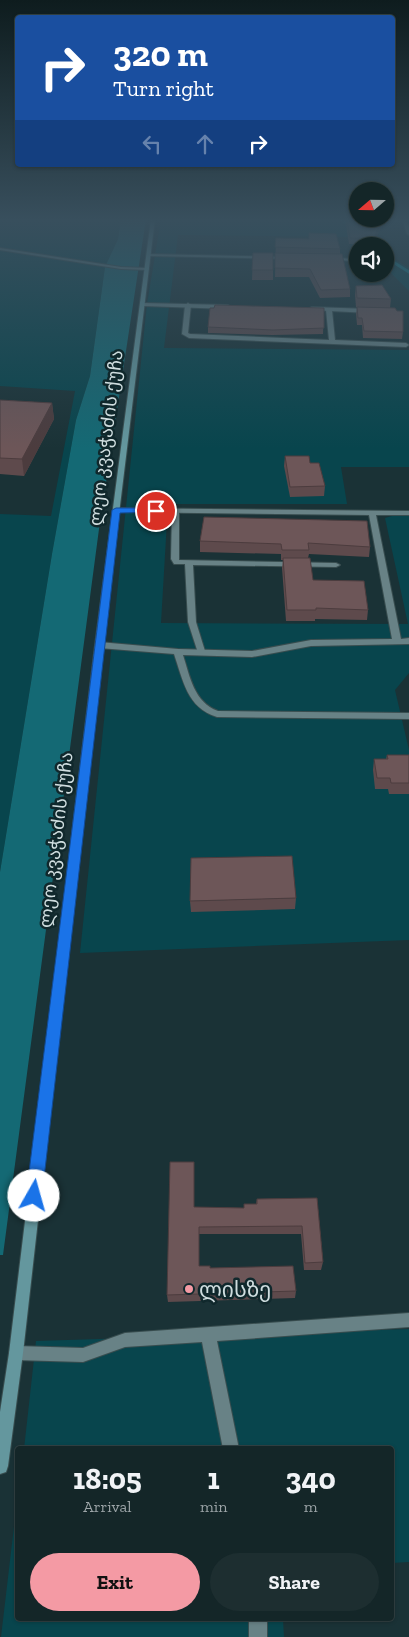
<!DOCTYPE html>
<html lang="en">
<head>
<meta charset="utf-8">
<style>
  :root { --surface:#142628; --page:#1d2e30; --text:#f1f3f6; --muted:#9da5a8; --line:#334345; --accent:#f49aa4 }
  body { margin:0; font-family:"Zilla Slab","Noto Sans Georgian",serif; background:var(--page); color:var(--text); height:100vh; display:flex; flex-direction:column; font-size:19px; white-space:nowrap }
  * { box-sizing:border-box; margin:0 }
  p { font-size:16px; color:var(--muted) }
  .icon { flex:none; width:28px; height:28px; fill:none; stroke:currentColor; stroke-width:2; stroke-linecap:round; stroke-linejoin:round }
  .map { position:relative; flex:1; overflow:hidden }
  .sheet { position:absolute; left:15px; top:1446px; width:379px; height:175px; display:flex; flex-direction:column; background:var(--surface); border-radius:5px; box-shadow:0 1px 4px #0004,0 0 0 1px var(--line) }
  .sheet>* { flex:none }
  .banner { position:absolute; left:15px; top:15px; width:380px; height:152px; border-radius:5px; box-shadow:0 1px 4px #0004,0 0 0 1px var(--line); background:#1a4fa0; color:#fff; overflow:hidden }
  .needle { width:32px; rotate:250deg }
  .controls { position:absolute; left:349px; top:182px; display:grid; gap:10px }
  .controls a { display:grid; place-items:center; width:45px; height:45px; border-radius:50%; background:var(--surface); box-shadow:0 1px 4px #0004,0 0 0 1px var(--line); font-size:25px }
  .pin { position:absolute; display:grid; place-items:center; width:42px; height:42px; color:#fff; margin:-21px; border:2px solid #fff; border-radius:50%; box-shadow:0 1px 5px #0007 }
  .me { position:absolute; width:55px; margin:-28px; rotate:7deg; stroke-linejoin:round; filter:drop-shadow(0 0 4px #0008) }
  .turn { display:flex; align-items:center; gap:18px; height:105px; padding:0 15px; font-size:22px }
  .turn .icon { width:65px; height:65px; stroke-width:2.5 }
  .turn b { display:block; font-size:35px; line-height:42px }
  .lanes { display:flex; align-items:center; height:48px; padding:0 15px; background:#0003; justify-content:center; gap:25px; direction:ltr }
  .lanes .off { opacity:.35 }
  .eta { display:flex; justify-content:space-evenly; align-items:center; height:85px; text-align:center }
  .eta b { font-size:30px; font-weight:800; line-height:35px }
  .action { display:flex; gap:10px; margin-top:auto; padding:10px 15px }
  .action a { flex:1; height:58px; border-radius:30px; background:var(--accent); color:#111; font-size:20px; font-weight:800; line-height:58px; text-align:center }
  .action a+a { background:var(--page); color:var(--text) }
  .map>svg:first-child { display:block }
  .green { fill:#08454d }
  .forest { fill:#146974 }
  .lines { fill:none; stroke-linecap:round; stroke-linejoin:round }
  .stream { stroke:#0b8694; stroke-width:3 }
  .service-casing { stroke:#384d4f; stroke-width:2 }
  .minor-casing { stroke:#384d4f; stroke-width:2 }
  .secondary-casing { stroke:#384d4f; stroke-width:2 }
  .service { fill:#688286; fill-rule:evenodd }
  .minor { fill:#688286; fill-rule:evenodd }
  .secondary { fill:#64979e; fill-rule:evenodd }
  .wall { fill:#5e4a4c }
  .shaded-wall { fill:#4c3c3e }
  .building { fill:#6d5658; stroke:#4c3c3e }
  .route { fill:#1a73e8; stroke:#114b97 }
  .poi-dot { fill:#f49aa4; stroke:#10282c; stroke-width:2 }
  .labels { text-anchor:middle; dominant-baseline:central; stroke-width:5; stroke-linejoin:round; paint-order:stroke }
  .street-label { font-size:18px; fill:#cfdddf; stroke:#10282c }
  .near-poi-label { font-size:21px; fill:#cfdddf; stroke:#10282c; text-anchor:start }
</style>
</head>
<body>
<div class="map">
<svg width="409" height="1637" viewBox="0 0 409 1637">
  <rect width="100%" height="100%" fill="#1a3236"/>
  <g class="green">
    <polygon points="0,219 121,219 118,239 105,267 90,376 76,420 52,554 0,872 0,514 51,516 75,391 0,386"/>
    <polygon points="161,219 343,219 365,231 379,246 366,246 357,237 178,235 164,348 409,350 409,467 341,467 347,504 168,504 161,623 408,624 385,518 409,511 409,673 395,690 409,750 409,940 80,953 147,304"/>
    <polygon points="385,254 409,268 409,291 385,267"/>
    <polygon points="409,1329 409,1562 391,1563 391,1449 24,1449 36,1341"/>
    <polygon points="17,1501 18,1619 283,1619 284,1637 1,1637"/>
  </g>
  <polygon class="forest" points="121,219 146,219 99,529 3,1255 0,1255 0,872 52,554 76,420 90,376 105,267 118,239"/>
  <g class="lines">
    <g class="stream">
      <polyline points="338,219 353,226"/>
      <polyline points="385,257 409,272"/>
    </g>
    <g class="service-casing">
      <g id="service">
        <polygon points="402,219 406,219 409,227 409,235 407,234"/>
        <polygon points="0,248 121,267 147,268 149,269 147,270 121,269 0,250"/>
        <polygon points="188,303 191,305 188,333 190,334 329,340 326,310 329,308 332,310 335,340 406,343 409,345 406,347 189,338 182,334 185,305"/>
        <polygon points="172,509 179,511 179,560 336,563 340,565 336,567 193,565 196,622 205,651 204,653 198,653 188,622 185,564 174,564 171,559"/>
      </g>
    </g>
    <g class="minor-casing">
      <g id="minor">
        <polygon points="147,254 288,257 290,258 288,259 149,256"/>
        <polygon points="330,258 358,259 358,261 328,260"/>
        <polygon points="142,303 228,305 231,307 228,309 144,306 142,305"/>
        <polygon points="312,307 370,309 373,311 370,313 310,310 310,308"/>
        <path d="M 114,508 L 409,511 L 409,515 L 376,515 L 401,639 L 409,638 L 409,644 L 311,646 L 252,657 L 183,655 C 190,677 194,702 218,711 L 409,713 L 409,719 L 217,717 C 187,708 183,680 174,654 L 99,648 L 95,645 L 99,642 L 178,649 L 252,651 L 311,640 L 392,639 L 369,515 L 117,512 L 114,512 Z"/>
        <polygon points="409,1313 409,1327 217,1341 239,1449 223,1449 202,1342 125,1347 83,1362 16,1360 11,1358 9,1353 11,1348 16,1346 83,1348 125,1333"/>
        <rect x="249" y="1619" width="18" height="18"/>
      </g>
    </g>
    <g class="secondary-casing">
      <polygon id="secondary" points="151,219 155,219 103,645 23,1353 8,1466 6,1472 0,1474 0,1412 9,1353 95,645"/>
    </g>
    <use href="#service" class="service"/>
    <use href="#minor" class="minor"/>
    <use href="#secondary" class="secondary"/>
  </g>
  <g class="wall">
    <polygon points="345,219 384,219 374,244 349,244"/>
    <polygon points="276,238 340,249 340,254 350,289 350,297 320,298 309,277 275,277"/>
    <polygon points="253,253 273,270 273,280 252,280"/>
    <polygon points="356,286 391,299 390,308 356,307 355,295"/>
    <polygon points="357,307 403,332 402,339 363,338 362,325 357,325 356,314"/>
    <polygon points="324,308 323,334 272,335 208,333 208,327"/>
    <polygon points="0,400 52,403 54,419 24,476 0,474"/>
    <polygon points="285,456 325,486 324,496 290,497 284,466"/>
    <polygon points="204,517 370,547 369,557 309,554 308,558 313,580 368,610 367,620 315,619 315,621 286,621 282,568 283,560 281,560 281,554 200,552 200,541"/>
    <polygon points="387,755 409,755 409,794 389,794 388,789 375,789 373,770 374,759 386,759"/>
    <polygon points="296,898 295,909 191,912 190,901"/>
    <polygon points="317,1198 323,1262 321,1270 304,1270 301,1234 199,1234 199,1266 296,1291 295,1298 168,1302 167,1295 194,1207 243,1208 256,1204 257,1199"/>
  </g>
  <g class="shaded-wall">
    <polygon points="382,219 384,219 374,244 374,238"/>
    <polygon points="52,403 54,419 24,476 22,459"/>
  </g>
  <g class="building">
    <polygon points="347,219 382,219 374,238 350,238"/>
    <polygon points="309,233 336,234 340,249 275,247 276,238 309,239"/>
    <polygon points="253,253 273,253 273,270 252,270"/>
    <polygon points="275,253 342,254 350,289 321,290 310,269 275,268"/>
    <polygon points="382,285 391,299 357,298 356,286"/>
    <polygon points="215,305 324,308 324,328 273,330 208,327 210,308 214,308"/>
    <polygon points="357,307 395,308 397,311 403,311 403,332 364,331 362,318 358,318"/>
    <polygon points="0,400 52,403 22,459 0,458"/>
    <polygon points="285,456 309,456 310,463 319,463 325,486 290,487"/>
    <polygon points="204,517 367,521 370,547 308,543 309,550 282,550 281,544 200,541"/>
    <polygon points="283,558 310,558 313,580 364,581 368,610 316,608 316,610 287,610"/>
    <polygon points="387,755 409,755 409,783 391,783 390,778 377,778 374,759 388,759"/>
    <polygon points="292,856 296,898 190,901 191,858"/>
    <polygon points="170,1162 194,1162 194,1207 244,1208 244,1204 257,1204 257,1199 317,1198 323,1262 305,1263 302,1226 199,1227 199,1266 210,1266 210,1268 293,1266 296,1291 167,1295"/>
  </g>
  <linearGradient id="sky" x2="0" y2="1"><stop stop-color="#0e1c1e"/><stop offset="0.49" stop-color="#384f5d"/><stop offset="1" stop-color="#384f5d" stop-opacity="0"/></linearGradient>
  <rect width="409" height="449" fill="url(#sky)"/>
  <polygon class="route" points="156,508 160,511 159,512 120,513 42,1196 40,1202 34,1204 29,1202 26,1196 112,510 116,508"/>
  <circle class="poi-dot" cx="189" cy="1289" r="5"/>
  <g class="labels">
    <g class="street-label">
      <text transform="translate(106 438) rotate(-83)">ლეო კვაჭაძის ქუჩა</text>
      <text transform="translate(56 840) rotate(-83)">ლეო კვაჭაძის ქუჩა</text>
    </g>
    <g class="near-poi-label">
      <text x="199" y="1289">ლისზე</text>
    </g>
  </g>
</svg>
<div class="controls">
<a><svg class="needle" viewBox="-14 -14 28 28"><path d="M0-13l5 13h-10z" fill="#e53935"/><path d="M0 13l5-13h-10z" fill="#9da5a8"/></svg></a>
<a><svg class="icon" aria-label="sound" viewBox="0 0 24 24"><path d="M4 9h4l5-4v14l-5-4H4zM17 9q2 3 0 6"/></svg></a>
</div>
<div class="pin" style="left:156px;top:511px;background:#d93025"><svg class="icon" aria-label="arrive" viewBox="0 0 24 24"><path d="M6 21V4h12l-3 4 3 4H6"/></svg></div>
<svg class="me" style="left:34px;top:1196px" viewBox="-20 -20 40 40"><circle r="19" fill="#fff"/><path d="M0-13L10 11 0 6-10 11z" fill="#1a73e8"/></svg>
<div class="banner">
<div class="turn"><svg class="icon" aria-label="right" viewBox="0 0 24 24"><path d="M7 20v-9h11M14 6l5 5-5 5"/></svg><div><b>320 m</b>Turn right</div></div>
<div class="lanes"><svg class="icon off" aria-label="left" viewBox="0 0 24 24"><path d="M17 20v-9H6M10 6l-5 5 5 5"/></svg><svg class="icon off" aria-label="ahead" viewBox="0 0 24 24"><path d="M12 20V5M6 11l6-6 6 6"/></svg><svg class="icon" aria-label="right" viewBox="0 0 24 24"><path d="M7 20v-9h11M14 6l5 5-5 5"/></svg></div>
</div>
<section class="sheet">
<div class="eta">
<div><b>18:05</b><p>Arrival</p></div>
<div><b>1</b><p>min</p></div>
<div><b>340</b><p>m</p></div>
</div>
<div class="action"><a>Exit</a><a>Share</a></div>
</section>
</div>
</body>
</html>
